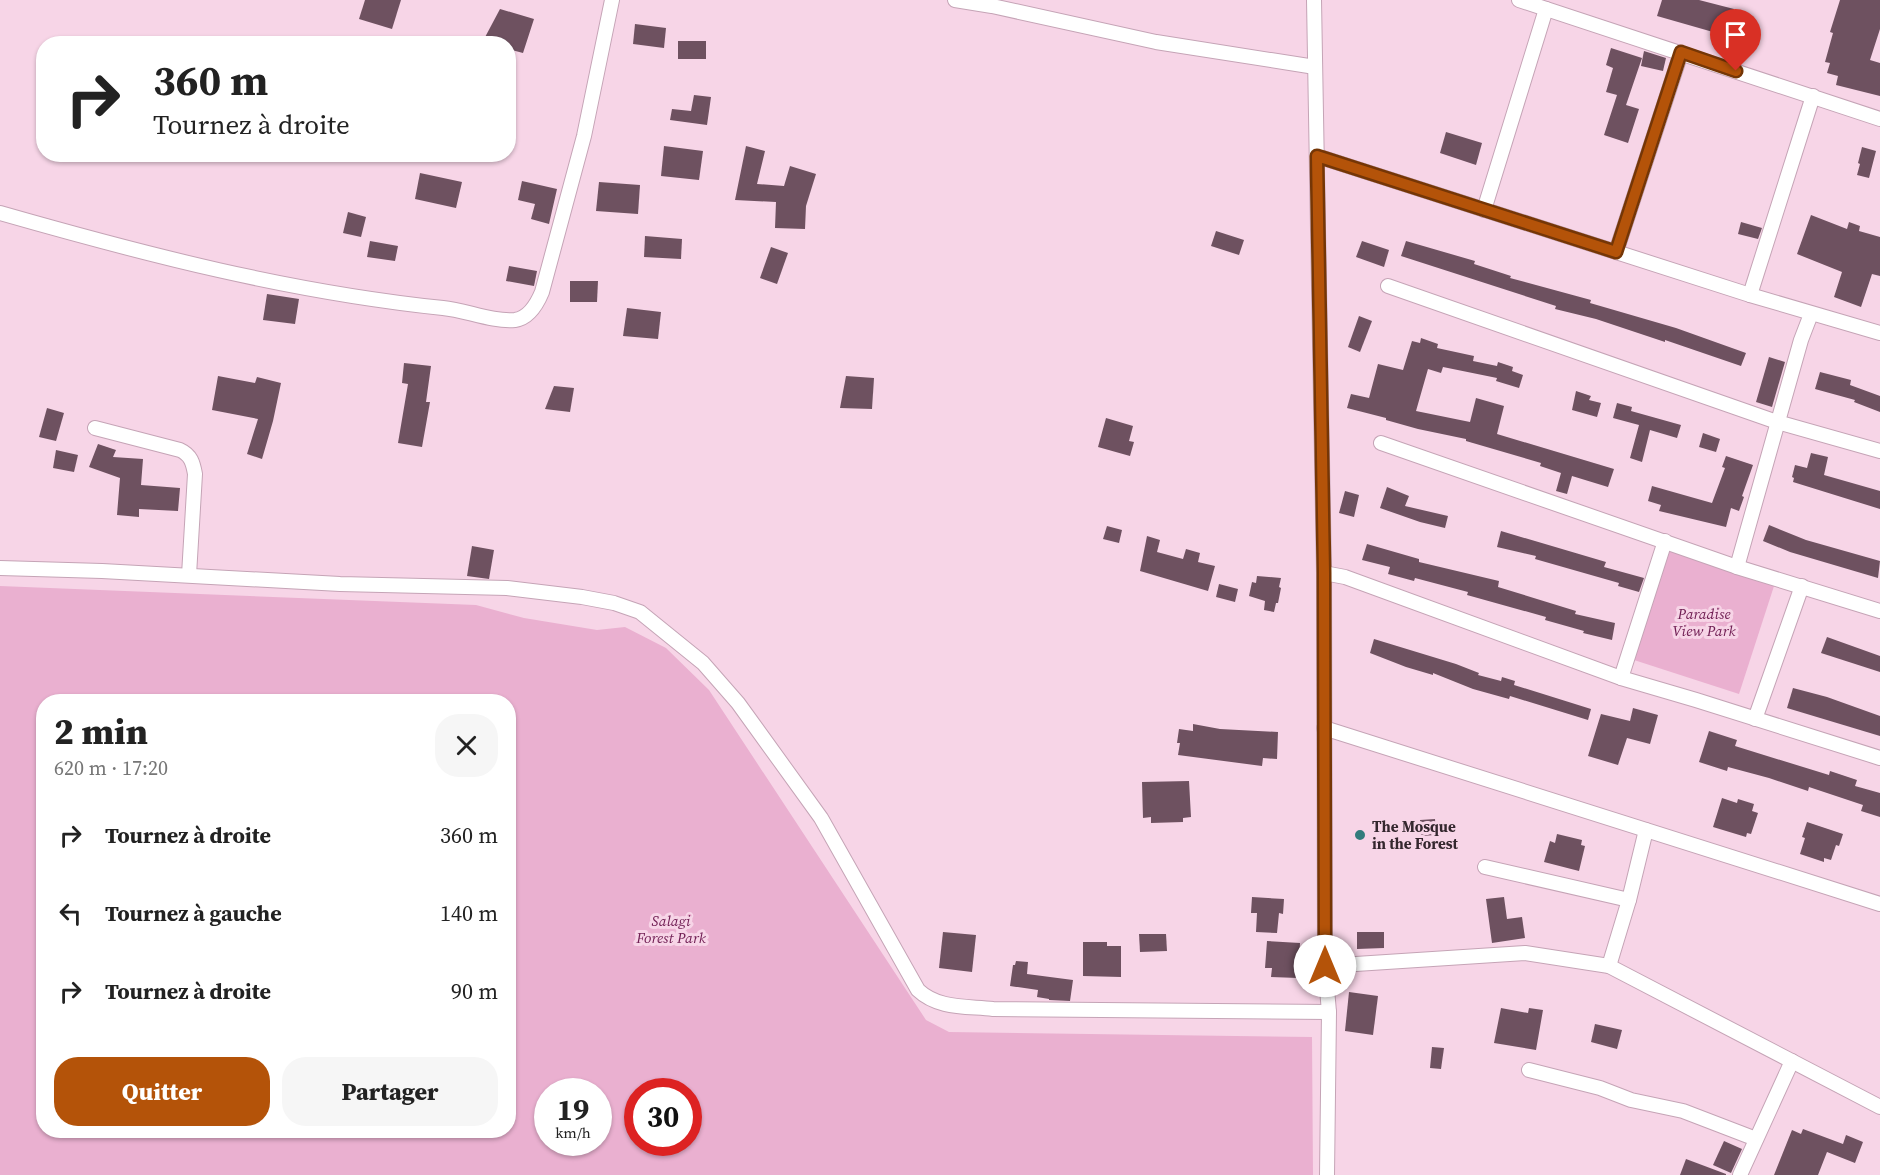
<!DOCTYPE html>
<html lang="fr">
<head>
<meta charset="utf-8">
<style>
  :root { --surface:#fff; --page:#f6f6f6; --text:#222; --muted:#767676; --accent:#b45309 }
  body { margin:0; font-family:"Source Serif 4",serif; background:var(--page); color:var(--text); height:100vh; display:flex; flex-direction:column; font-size:22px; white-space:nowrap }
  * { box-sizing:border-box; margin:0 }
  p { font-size:20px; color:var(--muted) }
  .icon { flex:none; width:33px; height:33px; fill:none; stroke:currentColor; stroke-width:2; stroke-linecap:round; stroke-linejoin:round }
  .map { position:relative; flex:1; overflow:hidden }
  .panel { position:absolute; left:36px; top:694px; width:480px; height:444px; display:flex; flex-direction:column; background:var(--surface); border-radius:24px; box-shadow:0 2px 4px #0004 }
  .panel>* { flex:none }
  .guide { position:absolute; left:36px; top:36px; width:480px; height:126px; border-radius:24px; box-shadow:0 2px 4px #0004; background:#fff; color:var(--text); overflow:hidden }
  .speed { position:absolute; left:534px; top:1078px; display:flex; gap:12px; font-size:30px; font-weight:700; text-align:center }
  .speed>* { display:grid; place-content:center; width:78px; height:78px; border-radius:50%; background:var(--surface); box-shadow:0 2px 4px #0004; line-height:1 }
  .speed small { font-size:15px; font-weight:400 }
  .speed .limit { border:9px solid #d22; background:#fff; color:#111 }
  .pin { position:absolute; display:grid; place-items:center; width:51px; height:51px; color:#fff; margin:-62px -26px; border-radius:50% 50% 50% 0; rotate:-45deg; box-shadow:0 0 6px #0007 }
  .pin .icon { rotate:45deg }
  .me { position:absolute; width:66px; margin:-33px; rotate:0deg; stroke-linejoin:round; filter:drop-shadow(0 0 4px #0008) }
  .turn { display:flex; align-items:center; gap:21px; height:126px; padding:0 18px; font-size:27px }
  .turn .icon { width:78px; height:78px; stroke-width:2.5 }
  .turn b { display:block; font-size:42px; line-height:51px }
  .round { display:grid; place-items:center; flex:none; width:63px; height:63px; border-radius:24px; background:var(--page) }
  .headline { display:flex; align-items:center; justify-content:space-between; height:102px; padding:0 18px }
  h1 { font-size:36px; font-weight:800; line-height:45px }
  .cta { display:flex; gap:12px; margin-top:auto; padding:12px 18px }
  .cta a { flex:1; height:69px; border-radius:24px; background:var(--accent); color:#fff; font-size:24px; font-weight:800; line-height:69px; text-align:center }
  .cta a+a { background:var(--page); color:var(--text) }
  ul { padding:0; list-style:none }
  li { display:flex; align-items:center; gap:18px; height:78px; padding:0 18px }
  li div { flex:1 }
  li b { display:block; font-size:22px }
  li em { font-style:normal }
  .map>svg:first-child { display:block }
  .green { fill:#eab0d0; fill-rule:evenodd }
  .building { fill:#6e5160 }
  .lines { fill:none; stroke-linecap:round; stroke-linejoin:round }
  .minor-casing { stroke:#c5a4b6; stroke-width:16 }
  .minor { stroke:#fff; stroke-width:14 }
  .route-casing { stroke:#753606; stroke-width:15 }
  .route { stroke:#b45309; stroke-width:10 }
  .poi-dot { fill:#327c7c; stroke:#f7d5e7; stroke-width:2 }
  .labels { text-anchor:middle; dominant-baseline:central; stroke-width:6; stroke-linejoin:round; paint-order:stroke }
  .park-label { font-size:15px; font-style:italic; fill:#6f1c52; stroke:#f7d5e7 }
  .poi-label { font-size:15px; font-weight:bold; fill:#34272e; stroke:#f7d5e7; text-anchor:start }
</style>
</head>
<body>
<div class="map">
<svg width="1880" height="1175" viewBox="0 0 1880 1175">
  <rect width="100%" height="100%" fill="#f7d5e7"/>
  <g class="green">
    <polygon points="1670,549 1775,583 1739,694 1634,660"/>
    <path d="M 0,586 L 476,605 L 524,618 L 597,630 L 625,627 L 666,648 L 709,690 L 926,1020 L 949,1032 L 1312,1037 L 1313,1175 L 0,1175 ZM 44,702 L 508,702 L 508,1131 L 44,1131 ZM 548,1092 L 598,1092 L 598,1143 L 548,1143 ZM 638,1092 L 688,1092 L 688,1143 L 638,1143 Z"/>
  </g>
  <g class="building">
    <polygon points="365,0 401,0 392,29 359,19"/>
    <polygon points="1662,0 1699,0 1734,9 1727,36 1657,16"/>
    <polygon points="1840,0 1880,0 1880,29 1870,60 1880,63 1880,96 1836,85 1838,76 1827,73 1830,63 1825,62 1833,33 1830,32"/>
    <polygon points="500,9 534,19 523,53 508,49 508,44 492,44 483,41"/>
    <polygon points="635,24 666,28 664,48 633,44"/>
    <rect x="678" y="41" width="28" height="18"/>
    <polygon points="1611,48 1642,58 1626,105 1639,109 1628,143 1604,135 1617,95 1606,92 1613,68 1606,65"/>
    <polygon points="1644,51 1666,58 1663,71 1641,66"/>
    <polygon points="694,95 711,97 707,125 670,120 672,109 691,111"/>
    <polygon points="1446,132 1482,143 1476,165 1440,153"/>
    <polygon points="664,146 703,151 699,180 661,176"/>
    <polygon points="746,146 765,151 757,184 784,186 790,166 816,174 806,206 805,229 775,228 776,202 735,200"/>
    <polygon points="1862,147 1876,151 1869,178 1857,175 1860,164 1858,163"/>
    <polygon points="420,173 462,182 456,208 415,199"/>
    <polygon points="522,181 557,189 549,224 531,219 535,204 518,200"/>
    <polygon points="599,182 640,185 638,214 596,211"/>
    <polygon points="348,212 366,217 361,237 343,233"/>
    <polygon points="1811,215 1847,229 1849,222 1860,226 1859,231 1880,237 1880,276 1872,274 1861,307 1834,297 1842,272 1797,254"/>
    <polygon points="1741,222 1762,228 1758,239 1738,234"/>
    <polygon points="1216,231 1244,240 1239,255 1211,246"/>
    <polygon points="645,236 682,239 681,259 644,257"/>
    <polygon points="370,241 398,246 395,261 367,257"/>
    <polygon points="1362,241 1389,250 1384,267 1356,257"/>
    <polygon points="1406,241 1475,261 1474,264 1511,276 1510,278 1591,300 1590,303 1676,328 1746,353 1741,366 1665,340 1665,342 1596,319 1555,309 1556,306 1401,256"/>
    <polygon points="771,247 788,253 777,284 760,278"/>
    <polygon points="509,266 537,271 534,286 506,281"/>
    <polygon points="570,281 598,281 597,302 570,302"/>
    <polygon points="267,294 299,299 295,324 263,320"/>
    <polygon points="627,308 661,312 658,339 623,336"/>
    <polygon points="1359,316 1372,321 1360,352 1348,347"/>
    <polygon points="1421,338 1438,344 1437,348 1474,356 1473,361 1497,366 1498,362 1513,367 1512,371 1523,375 1519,388 1496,381 1497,378 1443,367 1441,373 1428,369 1416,411 1470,422 1476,398 1504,406 1497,434 1614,469 1608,487 1572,476 1567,494 1556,491 1561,473 1540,466 1541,463 1466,441 1466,439 1418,429 1386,420 1386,418 1347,408 1351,394 1369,398 1378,364 1403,370 1412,341 1420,343"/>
    <polygon points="1769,357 1785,362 1772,407 1756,402"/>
    <polygon points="404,363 431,366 426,402 430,402 422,447 398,443 408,384 402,383"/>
    <polygon points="1820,372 1851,380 1850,385 1880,396 1880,412 1854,402 1855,400 1815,389"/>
    <polygon points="218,376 255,383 257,377 281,383 273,421 262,459 247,454 258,419 212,410"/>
    <polygon points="846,376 874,378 872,409 840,408"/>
    <polygon points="554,386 574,388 570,412 545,409"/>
    <polygon points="1576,391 1591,396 1589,400 1601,403 1597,417 1572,410"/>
    <polygon points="1617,403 1632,407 1631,411 1681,425 1677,438 1650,430 1642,462 1630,458 1639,425 1613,418"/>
    <polygon points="47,408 64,413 56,441 39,437"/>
    <polygon points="1106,418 1133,426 1129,441 1134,442 1130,456 1098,447"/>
    <polygon points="1703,433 1720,439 1716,452 1699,447"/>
    <polygon points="98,444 116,450 113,457 143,459 141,485 180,488 178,511 139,509 139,517 117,515 120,478 89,467"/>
    <polygon points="56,450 78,455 74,472 53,468"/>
    <polygon points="1811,453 1828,457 1824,475 1880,491 1880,509 1793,482 1794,478 1792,477 1795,465 1807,468"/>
    <polygon points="1726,456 1753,465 1742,496 1744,497 1739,511 1731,508 1726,527 1659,511 1661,505 1648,501 1652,486 1712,503 1725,468 1722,467"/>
    <polygon points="1387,487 1409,496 1405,506 1448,516 1445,528 1420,522 1380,508"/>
    <polygon points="1345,491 1359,495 1354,517 1339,513"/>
    <polygon points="1769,525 1806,540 1880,561 1878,578 1790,552 1763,541"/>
    <polygon points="1107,526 1122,530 1119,543 1103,539"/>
    <polygon points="1501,531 1606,562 1604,567 1644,578 1639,592 1618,586 1619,583 1535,559 1536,556 1497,547"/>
    <polygon points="1147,536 1160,540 1157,552 1183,559 1186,549 1200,553 1198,562 1215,566 1208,591 1140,571"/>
    <polygon points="1367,544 1419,559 1419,562 1499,581 1498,587 1576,611 1575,614 1615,623 1612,640 1583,633 1584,631 1545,620 1546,617 1467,595 1468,592 1415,578 1414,581 1388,574 1390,567 1362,560"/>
    <polygon points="472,546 494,550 489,579 467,576"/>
    <polygon points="1257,576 1281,578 1279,587 1281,588 1278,603 1276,603 1274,612 1264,610 1265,601 1249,596 1252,582 1256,583"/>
    <polygon points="1219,584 1238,589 1235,602 1216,597"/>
    <polygon points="1827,637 1880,656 1880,672 1821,653"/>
    <polygon points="1374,639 1456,664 1479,673 1478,675 1501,681 1502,677 1515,681 1514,685 1591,709 1588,720 1510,696 1509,699 1473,689 1433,673 1433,675 1406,667 1370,653"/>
    <polygon points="1793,688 1827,697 1880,716 1880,736 1787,708"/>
    <polygon points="1633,708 1658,715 1650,744 1627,738 1618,765 1588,756 1601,714 1630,721"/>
    <polygon points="1193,724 1220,729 1278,732 1277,759 1263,758 1262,766 1178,755 1180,743 1177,743 1179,729 1193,731"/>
    <polygon points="1709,731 1737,740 1735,746 1829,775 1830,771 1857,780 1855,786 1880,793 1880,817 1861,811 1863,805 1809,787 1808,791 1769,778 1728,767 1727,771 1699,762"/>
    <polygon points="1189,781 1191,817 1183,818 1183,822 1151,823 1151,817 1143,818 1142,782"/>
    <polygon points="1722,798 1737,803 1738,799 1754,804 1752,811 1758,813 1751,834 1747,833 1746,837 1713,827"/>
    <polygon points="1435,819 1436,835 1421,836 1420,820"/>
    <polygon points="1807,822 1843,834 1839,846 1836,845 1831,860 1824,858 1824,862 1800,854 1805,838 1802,837"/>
    <polygon points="1557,834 1582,840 1581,845 1585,846 1579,871 1544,862 1550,841 1555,843"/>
    <polygon points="1252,897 1284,899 1283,914 1279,913 1277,933 1256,932 1257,913 1251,913"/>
    <polygon points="1504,897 1507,919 1522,917 1525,938 1492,943 1486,899"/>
    <polygon points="943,932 976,935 972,972 939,968"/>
    <polygon points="1357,932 1384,932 1384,948 1357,949"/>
    <polygon points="1139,934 1166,934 1167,951 1140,952"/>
    <polygon points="1267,941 1300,943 1298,978 1271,977 1272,968 1265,968"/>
    <polygon points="1083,942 1107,942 1107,946 1121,946 1121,977 1083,976"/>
    <polygon points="1016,961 1028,962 1027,974 1073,980 1070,1001 1049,1000 1049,999 1037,997 1038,990 1010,986 1013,965 1015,965"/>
    <polygon points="1349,992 1378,996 1373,1035 1345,1031"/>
    <polygon points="1501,1008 1528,1013 1529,1008 1543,1010 1536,1050 1494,1043"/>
    <polygon points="1595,1024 1622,1030 1617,1049 1591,1042"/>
    <polygon points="1432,1047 1444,1048 1441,1069 1430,1068"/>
    <polygon points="1803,1129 1843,1144 1846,1135 1863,1142 1855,1163 1827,1152 1818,1175 1774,1175 1792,1130 1801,1134"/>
    <polygon points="1724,1141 1742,1149 1731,1173 1713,1165"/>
    <polygon points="1686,1159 1726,1174 1726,1175 1680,1175"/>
  </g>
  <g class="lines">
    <g class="minor-casing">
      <g id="minor">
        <polyline points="955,0 992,6 1156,42 1315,67"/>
        <polyline points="1314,0 1324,573 1325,966 1329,1012 1327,1175"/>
        <polyline points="1519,0 1880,119"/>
        <polyline points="1317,156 1750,295 1880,333"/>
        <polyline points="1484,210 1546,9"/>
        <path d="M 0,213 C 147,255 290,292 443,308 C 466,310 491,322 515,320 C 529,318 537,304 542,292 L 584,136 L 612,0"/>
        <polyline points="1616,252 1681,53"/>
        <polyline points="1388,286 1777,422 1880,451"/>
        <polyline points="1750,295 1813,96"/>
        <path d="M 95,428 L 180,450 C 191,455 193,463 195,474 L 189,575"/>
        <polyline points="1381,443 1737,567 1880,611"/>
        <polyline points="1737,567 1801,340 1811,314"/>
        <path d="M 0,568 L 102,571 L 340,584 L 507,588 L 582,597 L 614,603 L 640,612 L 703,663 L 738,703 L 821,818 L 918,990 C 938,1009 966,1006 993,1009 L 1329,1012"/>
        <polyline points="1324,573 1345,577 1621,678 1696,700 1880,758"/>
        <polyline points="1621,678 1665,541"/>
        <polyline points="1755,719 1802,586"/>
        <polyline points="1324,728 1880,904"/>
        <polyline points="1485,867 1629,900"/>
        <polyline points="1325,966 1525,953 1609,966 1880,1107"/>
        <polyline points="1609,966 1629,900 1646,830"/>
        <polyline points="1529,1070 1600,1088 1631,1100 1683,1111 1756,1139"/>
        <polyline points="1740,1175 1792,1061"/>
      </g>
    </g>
    <use href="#minor" class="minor"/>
  </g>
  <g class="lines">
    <g class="route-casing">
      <polyline id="route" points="1325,966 1324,573 1317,156 1616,252 1681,52 1736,71"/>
    </g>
    <use href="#route" class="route"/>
  </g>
  <circle class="poi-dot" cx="1360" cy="835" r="6"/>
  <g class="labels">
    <g class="park-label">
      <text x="1704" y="613">Paradise<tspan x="1704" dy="17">View Park</tspan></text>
      <text x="671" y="920">Salagi<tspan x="671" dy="17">Forest Park</tspan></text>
    </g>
    <g class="poi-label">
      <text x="1372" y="826">The Mosque<tspan x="1372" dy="17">in the Forest</tspan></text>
    </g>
  </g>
</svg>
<div class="speed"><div>19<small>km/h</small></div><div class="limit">30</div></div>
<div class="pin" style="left:1736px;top:71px;background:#d93025"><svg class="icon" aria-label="arrive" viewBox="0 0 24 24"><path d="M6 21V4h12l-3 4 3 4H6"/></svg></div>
<svg class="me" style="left:1325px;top:966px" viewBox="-20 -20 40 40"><circle r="19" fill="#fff"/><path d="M0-13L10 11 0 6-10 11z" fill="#b45309"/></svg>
<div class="guide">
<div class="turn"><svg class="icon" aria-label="right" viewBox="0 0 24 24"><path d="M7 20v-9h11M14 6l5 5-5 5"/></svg><div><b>360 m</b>Tournez à droite</div></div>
</div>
<section class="panel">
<div class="headline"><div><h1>2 min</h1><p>620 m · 17:20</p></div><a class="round"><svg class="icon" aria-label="close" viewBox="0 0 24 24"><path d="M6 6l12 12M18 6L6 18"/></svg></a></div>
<ul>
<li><svg class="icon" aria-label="right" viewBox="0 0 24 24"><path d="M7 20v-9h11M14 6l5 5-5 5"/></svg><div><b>Tournez à droite</b></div><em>360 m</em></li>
<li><svg class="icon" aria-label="left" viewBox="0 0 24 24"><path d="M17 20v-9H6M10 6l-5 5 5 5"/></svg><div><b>Tournez à gauche</b></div><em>140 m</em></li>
<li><svg class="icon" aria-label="right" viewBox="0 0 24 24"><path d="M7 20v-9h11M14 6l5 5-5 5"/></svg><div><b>Tournez à droite</b></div><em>90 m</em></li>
</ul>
<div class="cta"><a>Quitter</a><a>Partager</a></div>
</section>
</div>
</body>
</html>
